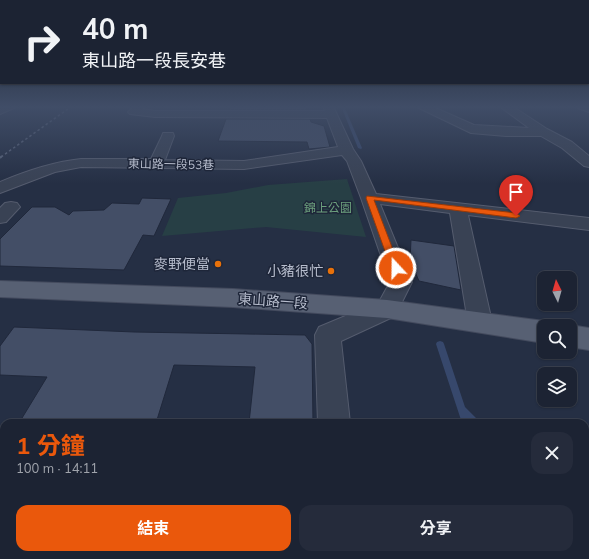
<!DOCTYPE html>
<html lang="zh-TW">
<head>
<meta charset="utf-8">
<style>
  :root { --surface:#1c2333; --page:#252b3b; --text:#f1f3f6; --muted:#a0a4ac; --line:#3a404e; --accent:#ea580c }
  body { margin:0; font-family:Mulish,"Noto Sans TC",sans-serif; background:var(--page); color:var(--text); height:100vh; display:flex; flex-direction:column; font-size:15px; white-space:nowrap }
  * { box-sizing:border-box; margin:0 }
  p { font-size:13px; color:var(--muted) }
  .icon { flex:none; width:22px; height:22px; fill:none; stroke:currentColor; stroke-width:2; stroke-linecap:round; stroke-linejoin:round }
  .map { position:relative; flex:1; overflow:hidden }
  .details { position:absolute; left:0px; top:419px; width:589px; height:140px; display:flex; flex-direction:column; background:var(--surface); border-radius:12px 12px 0 0; box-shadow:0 1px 3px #0004,0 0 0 1px var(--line) }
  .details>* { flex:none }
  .guide { position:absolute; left:0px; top:0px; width:589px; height:84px; box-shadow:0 1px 3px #0004,0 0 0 1px var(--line); background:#1c2333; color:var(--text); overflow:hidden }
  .needle { width:26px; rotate:355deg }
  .buttons { position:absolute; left:537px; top:271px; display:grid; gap:8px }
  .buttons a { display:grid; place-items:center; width:40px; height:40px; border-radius:8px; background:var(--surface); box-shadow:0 1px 3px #0004,0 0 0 1px var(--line); font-size:20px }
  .pin { position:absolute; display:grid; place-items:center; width:34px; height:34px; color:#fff; margin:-41px -17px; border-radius:50% 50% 50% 0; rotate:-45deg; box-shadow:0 0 4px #0007 }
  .pin .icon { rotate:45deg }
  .me { position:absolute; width:44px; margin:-22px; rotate:339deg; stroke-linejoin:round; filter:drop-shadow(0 0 3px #0008) }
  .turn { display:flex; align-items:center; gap:14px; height:84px; padding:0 16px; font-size:18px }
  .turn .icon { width:52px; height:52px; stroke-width:2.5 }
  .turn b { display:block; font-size:28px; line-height:34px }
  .round { display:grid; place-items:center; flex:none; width:42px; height:42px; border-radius:12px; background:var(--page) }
  .headline { display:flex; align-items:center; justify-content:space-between; height:68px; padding:0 16px }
  h1 { font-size:24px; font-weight:700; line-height:30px; color:var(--accent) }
  .cta { display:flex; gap:8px; margin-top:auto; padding:8px 16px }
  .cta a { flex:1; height:46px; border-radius:12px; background:var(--accent); color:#fff; font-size:16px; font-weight:700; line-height:46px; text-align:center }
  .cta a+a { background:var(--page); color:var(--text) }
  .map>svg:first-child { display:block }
  .green { fill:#273f45 }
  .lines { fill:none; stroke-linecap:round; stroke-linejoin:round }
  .stream { fill:#37486c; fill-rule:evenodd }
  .building { fill:#434e66; stroke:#20283b }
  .minor-casing { stroke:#555c6e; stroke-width:2 }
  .major-casing { stroke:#434a5d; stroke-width:2 }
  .minor { fill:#394254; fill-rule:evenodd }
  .major { fill:#576073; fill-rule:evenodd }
  .rail-far1 { stroke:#5b657b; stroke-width:1.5; stroke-dasharray:2.5 2.5; stroke-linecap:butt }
  .rail { stroke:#5b657b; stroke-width:2; stroke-dasharray:3 3; stroke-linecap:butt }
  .route { fill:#ea580c; stroke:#983908 }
  .food-dot { fill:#e8710a; stroke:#1e2639; stroke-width:1.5 }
  .labels { text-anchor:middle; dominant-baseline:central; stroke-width:3; stroke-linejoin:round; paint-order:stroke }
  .far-street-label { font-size:12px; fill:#b7bdcd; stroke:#1e2639 }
  .far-park-label { font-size:12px; fill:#6ca07d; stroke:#1e2639 }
  .poi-label { font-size:14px; fill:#b7bdcd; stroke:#1e2639; text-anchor:end }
  .street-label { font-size:14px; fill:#b7bdcd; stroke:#1e2639 }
</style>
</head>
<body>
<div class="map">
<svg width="589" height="559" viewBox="0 0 589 559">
  <rect width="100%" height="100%" fill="#252f44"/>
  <polygon class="green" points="347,179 366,237 266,227 162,236 178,198 226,193 268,185"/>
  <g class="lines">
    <g class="stream">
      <polygon points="341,106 344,106 362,148 361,149 358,148"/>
      <polygon points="440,341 443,342 444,344 465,407 478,420 479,423 462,423 436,344 437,342"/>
      <polygon points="471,555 481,555 482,559 472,559"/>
      <polygon points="543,555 556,555 557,559 544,559"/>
    </g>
  </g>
  <g class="building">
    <polygon points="231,106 306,106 307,110 229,110"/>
    <polygon points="226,119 310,119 311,122 324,126 330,147 309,149 307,142 218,141"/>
    <polygon points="142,198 171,199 154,236 143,235 124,270 0,266 0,239 32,207 55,207 69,215 73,211 104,210 112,203 139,204"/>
    <polygon points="411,240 454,246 461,290 419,281 410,260"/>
    <polygon points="14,327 134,332 305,335 312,344 313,423 249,423 255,367 174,365 156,423 19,423 47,377 0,375 0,346"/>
  </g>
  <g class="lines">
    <g class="minor-casing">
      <g id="minor">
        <polygon points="2,106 16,106 14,108 0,114 0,107"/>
        <path d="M 134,106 L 145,106 L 143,109 L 155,111 L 325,111 L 323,106 L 333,106 L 353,149 L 361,161 L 376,194 L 589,218 L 589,230 L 468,215 L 492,322 L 489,329 L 480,332 L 471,329 L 468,322 L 450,213 L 380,204 L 412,282 L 395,316 L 341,341 L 350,423 L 318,423 L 315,335 L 319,327 L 379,302 L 390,282 L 361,198 L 347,161 L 342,155 L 244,169 L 81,167 L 55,172 L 0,193 L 0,182 C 26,171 53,162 81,159 L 151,159 L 162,136 L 163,133 L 173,133 L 174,136 L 165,160 L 244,161 L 338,147 L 327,118 L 155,117 L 130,114 L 128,112 Z"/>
        <polygon points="417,106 431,106 474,125 529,128 499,106 512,106 547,129 572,142 589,156 589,167 584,166 562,148 541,136 506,136 471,133 419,108"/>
        <polygon points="576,106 589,106 589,112 578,108"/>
        <polygon points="11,202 17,203 20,207 6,222 0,223 0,208 5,203"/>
        <rect x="324" y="555" width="40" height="4"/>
      </g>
    </g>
    <g class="major-casing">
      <g id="major">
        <polygon points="0,281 233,289 387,300 544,321 554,326 544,326 544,343 387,318 233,307 0,297"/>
        <polygon points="570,325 589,328 589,350 570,347 570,326 568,326"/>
      </g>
    </g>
    <use href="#minor" class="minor"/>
    <use href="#major" class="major"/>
    <polyline class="rail-far1" points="1,157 72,106"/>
    <polyline class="rail" points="0,158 2,156"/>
  </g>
  <linearGradient id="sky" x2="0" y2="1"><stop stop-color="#141a25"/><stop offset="0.58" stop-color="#404d67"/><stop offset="1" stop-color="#404d67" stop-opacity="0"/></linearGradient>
  <rect width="589" height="184" fill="url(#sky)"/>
  <polygon class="route" points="367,196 516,213 520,216 516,218 374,200 400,268 396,271 391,268 366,198"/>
  <g class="food-dot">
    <circle cx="218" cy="264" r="4"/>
    <circle cx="331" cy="271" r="4"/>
  </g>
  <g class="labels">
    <g class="far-street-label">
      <text transform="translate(171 164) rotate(1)">東山路一段53巷</text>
    </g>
    <g class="far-park-label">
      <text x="328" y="207">錦上公園</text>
    </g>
    <g class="poi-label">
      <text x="210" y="264">麥野便當</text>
      <text x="323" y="271">小豬很忙</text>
    </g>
    <g class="street-label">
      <text transform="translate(273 301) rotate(4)">東山路一段</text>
    </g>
  </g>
</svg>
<div class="buttons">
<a><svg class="needle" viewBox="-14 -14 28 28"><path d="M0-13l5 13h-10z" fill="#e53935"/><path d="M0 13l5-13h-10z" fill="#a0a4ac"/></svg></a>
<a><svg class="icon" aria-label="search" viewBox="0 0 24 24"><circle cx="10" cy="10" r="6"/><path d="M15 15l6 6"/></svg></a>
<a><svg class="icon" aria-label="layers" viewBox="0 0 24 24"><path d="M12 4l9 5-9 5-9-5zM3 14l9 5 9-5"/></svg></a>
</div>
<div class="pin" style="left:516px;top:216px;background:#d93025"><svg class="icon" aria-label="arrive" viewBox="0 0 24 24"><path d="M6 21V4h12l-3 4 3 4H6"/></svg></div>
<svg class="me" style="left:396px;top:268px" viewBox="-20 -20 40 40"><circle r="17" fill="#ea580c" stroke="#fff" stroke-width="3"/><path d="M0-11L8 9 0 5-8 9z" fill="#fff"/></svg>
<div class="guide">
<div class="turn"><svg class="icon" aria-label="right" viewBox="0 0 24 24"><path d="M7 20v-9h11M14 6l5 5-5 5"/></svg><div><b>40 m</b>東山路一段長安巷</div></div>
</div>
<section class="details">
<div class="headline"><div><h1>1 分鐘</h1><p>100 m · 14:11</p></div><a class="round"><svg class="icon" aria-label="close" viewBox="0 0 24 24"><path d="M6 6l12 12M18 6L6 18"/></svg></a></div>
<div class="cta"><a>結束</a><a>分享</a></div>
</section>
</div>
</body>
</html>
